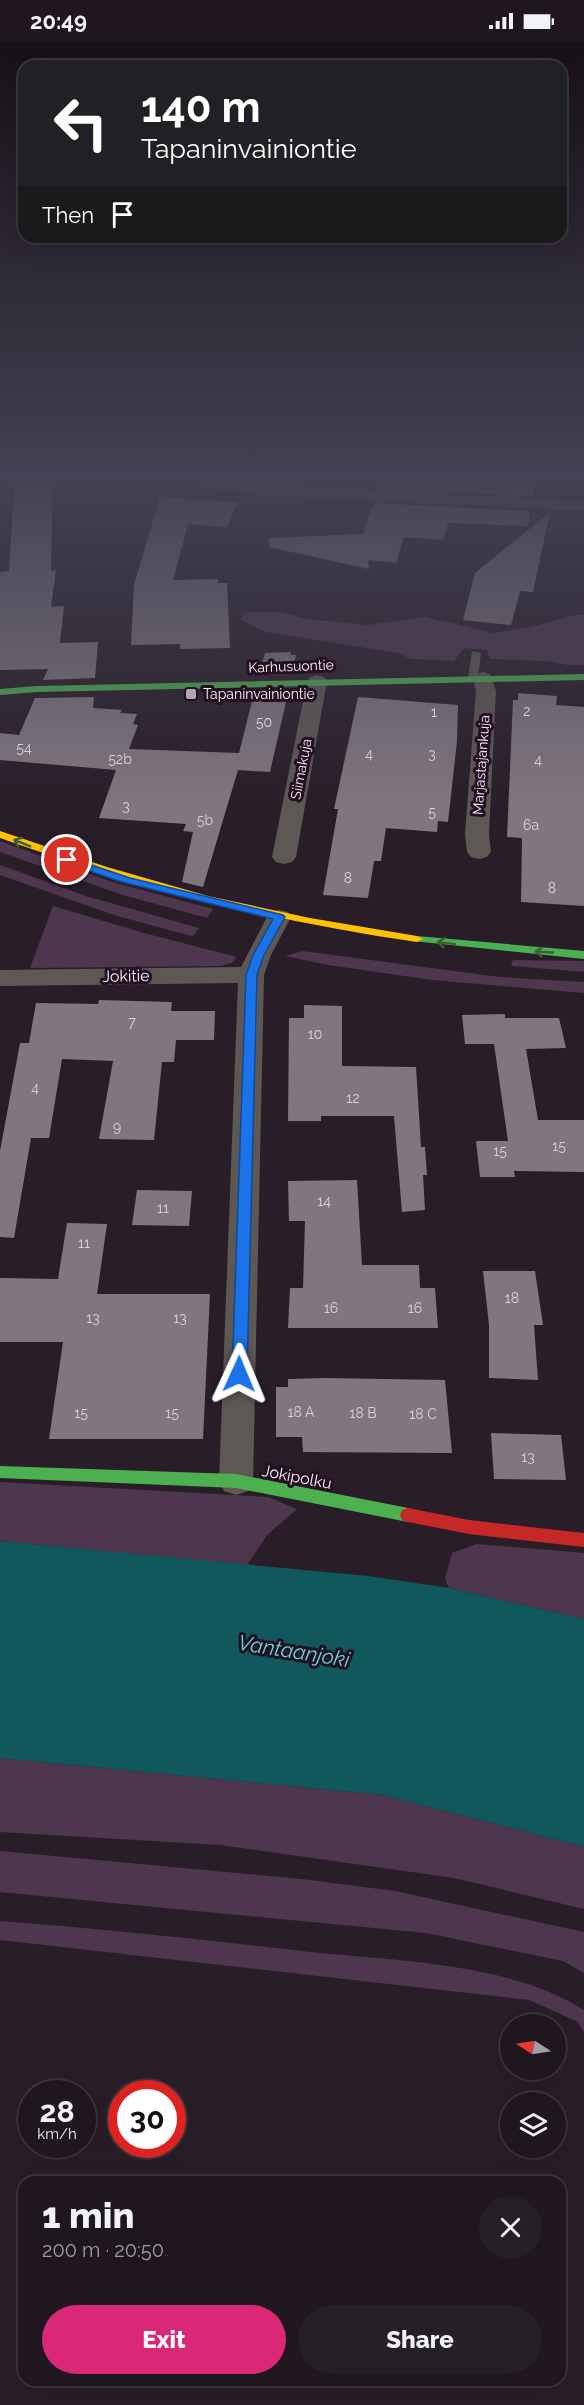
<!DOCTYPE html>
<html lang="en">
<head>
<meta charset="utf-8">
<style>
  :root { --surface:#1f161e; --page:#271f27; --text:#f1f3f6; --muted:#a19fa4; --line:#3c353c; --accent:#db2777 }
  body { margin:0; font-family:Raleway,sans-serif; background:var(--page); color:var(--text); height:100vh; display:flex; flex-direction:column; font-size:22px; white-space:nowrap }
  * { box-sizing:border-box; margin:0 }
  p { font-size:20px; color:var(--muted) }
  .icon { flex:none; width:33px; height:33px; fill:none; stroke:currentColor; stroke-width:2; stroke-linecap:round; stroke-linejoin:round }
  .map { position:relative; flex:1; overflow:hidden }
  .panel { position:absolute; left:18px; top:2134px; width:548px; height:210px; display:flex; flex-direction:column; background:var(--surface); border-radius:18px; box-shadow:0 6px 24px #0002,0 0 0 2px var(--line) }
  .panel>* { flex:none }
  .banner { position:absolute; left:18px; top:18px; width:549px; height:183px; border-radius:18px; box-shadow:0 6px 24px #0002,0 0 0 2px var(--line); background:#202124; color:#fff; overflow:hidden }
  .needle { width:39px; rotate:282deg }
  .controls { position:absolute; left:500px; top:1972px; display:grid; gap:12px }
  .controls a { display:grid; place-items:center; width:66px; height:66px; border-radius:50%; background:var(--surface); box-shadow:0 6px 24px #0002,0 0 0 2px var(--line); font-size:30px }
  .speed { position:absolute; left:18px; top:2038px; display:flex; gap:12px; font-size:30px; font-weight:700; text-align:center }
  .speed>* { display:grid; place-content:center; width:78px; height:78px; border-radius:50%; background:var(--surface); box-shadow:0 6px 24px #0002,0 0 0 2px var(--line); line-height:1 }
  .speed small { font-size:15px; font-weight:400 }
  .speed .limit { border:9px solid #d22; background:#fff; color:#111 }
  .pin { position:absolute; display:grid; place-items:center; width:51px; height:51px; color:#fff; margin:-26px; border:3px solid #fff; border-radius:50%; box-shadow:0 2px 6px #0007 }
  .me { position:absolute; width:66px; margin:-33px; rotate:1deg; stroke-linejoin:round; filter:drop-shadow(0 0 4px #0008) }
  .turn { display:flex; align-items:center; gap:21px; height:126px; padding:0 24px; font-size:27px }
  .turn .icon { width:78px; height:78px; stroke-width:2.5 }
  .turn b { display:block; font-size:42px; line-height:51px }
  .then { display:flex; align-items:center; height:57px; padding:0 24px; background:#0003; gap:12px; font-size:22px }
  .round { display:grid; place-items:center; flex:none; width:63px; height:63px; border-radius:32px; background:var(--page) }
  .summary { display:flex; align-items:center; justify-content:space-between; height:102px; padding:0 24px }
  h1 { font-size:36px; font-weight:800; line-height:45px }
  .primary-button { display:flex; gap:12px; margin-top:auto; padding:12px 24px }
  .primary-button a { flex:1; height:69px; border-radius:36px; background:var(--accent); color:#fff; font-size:24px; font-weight:800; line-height:69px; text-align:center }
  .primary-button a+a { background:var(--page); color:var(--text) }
  .status { display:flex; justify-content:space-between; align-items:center; height:42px; padding:0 30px; background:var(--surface); direction:ltr }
  .status svg { height:16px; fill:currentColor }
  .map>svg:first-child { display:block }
  .green { fill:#4e364e }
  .water { fill:#10585c }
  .building { fill:#80767f }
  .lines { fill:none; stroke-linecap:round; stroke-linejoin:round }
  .lane { fill:#5e5855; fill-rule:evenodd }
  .street { fill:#5e5855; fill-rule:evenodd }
  .fast { fill:#4caf50; fill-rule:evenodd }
  .slow { fill:#ffc107; fill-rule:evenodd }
  .jam { fill:#c62828; fill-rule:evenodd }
  .oneway { stroke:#386039 }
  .route { fill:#1a73e8; stroke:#114b97; stroke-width:1.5 }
  .poi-dot { fill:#b2a5b1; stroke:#231022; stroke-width:2 }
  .labels { text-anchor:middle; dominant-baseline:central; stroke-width:6; stroke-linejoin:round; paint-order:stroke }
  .far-street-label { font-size:14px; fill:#fceefb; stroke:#231022 }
  .far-poi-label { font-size:14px; fill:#fceefb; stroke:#231022; text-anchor:start }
  .number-label { font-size:14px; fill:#ddd0dc }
  .street-label { font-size:16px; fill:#fceefb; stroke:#231022 }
  .near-water-label { font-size:21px; font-style:italic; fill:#66d4d9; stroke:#231022 }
</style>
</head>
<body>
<div class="status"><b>20:49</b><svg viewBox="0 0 49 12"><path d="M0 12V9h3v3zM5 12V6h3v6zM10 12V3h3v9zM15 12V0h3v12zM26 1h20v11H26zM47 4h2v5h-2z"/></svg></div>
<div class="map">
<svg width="584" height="2363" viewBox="0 0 584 2363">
  <rect width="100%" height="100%" fill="#291e28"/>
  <g class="green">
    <polygon points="248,570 280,570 306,577 368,583 425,575 493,591 532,585 575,573 584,573 584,623 568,623 546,619 490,617 487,608 464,606 454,619 411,617 398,611 265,590 240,577"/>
    <polygon points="0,799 112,840 213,867 207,876 123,853 0,810"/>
    <polygon points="0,823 86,854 199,886 194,893 191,894 114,873 0,833"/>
    <polygon points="53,864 144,891 237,915 232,921 220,924 30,926"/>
    <polygon points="303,909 500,935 584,940 584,951 432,938 328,923 285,914"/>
    <polygon points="513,918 584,919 584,930 513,924 511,923"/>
    <polygon points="0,1440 268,1455 297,1467 267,1493 247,1523 0,1499"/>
    <polygon points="477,1502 584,1511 584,1577 449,1546 445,1536 452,1511"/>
    <polygon points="0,1716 383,1753 584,1805 584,1867 454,1836 220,1803 0,1790"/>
    <polygon points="0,1809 302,1837 395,1849 584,1890 584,1931 563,1919 426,1891 0,1850"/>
    <path d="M 0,1879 C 104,1887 208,1898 311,1910 C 397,1919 511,1921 584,1968 L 584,1990 L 578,1980 L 529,1958 L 0,1898 Z"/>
  </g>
  <polygon class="water" points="0,1499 368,1534 449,1546 584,1577 584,1805 383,1753 0,1716"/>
  <g class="building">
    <polygon points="15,432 53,432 51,529 56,528 51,565 64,564 60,601 98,600 95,636 43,638 48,627 0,628 0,530 9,529"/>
    <polygon points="384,432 536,432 533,454 379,447"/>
    <polygon points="160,455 238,460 227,485 188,482 173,538 218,537 218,541 227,541 230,606 180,607 180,602 131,603 134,543"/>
    <polygon points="374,461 530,469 528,484 448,481 443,498 404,495 396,521 368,518 369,527 269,505 269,496 363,492"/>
    <polygon points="550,470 533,550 520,549 511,583 463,578 475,531"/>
    <polygon points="291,610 291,613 296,613 292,632 259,633 265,611"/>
    <polygon points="254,651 288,651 270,730 238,728 203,845 182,840 193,790 183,789 186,782 99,776 116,728 0,718 0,691 19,693 35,656 37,656 94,655 93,666 122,668 120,671 137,672 133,682 138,683 129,707 239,711"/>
    <polygon points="518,651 557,654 556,663 584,665 584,864 521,860 522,796 507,795 513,658 518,658"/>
    <polygon points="358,655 458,663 457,699 448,780 438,779 437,790 386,786 381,819 374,819 368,856 323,853 338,767 334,767"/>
    <polygon points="99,958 172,960 171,969 215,969 214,998 176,998 174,1020 162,1020 154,1098 99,1097 113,1019 62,1017 49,1096 31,1096 14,1196 0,1195 0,1109 20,1001 29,1001 36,961 98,962"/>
    <polygon points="304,963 342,964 342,1024 416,1025 421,1105 425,1105 427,1133 423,1133 425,1168 402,1170 394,1074 321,1074 321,1079 288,1079 289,976 304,976"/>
    <polygon points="505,972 505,976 559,976 566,1006 526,1007 538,1078 584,1078 584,1130 514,1129 515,1135 480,1135 476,1099 508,1099 494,1002 465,1002 462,973"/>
    <polygon points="357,1138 362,1223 419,1223 420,1246 435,1246 438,1286 288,1286 290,1246 303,1246 305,1179 289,1179 288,1139"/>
    <polygon points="137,1148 192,1149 189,1184 132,1183"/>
    <polygon points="67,1181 107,1182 97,1252 210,1252 203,1397 49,1397 63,1300 0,1300 0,1236 58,1237"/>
    <polygon points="483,1229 535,1229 543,1283 534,1283 538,1338 489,1336 489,1283"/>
    <polygon points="325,1336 445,1338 452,1411 303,1410 302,1395 276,1395 276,1345 288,1345 288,1337"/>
    <polygon points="491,1391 561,1393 566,1438 494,1437"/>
  </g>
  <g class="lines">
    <polygon class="lane" points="472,609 481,611 478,636 473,639 468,636"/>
    <g class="street">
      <polygon points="209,432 226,432 224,439 283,444 584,459 584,469 283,454 214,448 208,447 205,443"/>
      <polygon points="483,630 490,632 496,649 489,792 491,810 487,815 479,817 471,815 467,810 465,792 476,649 473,636 476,632"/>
      <polygon points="317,633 324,635 327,639 296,815 292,820 284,822 276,820 272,815 307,639 310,635"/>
      <polygon points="279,868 288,870 291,875 271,913 264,933 253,1439 248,1449 236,1453 224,1449 219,1439 238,941 0,944 0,928 241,925 267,875 270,870"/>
    </g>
    <g class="fast">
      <polygon points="584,632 584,638 37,650 0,653 0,647 37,644"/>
      <polygon points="417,894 584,909 584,917 413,899 411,897"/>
      <polygon points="0,1424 236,1432 408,1466 414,1468 416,1473 414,1478 408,1480 236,1446 0,1436"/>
    </g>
    <path class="slow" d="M 0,789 L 107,825 L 208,854 L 310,876 L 417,894 L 423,897 L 417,900 C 274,879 136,845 0,796 Z"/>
    <polygon class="jam" points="408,1466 469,1478 584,1491 584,1505 469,1492 408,1480 402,1478 400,1473 402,1468"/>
  </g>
  <defs><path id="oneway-shaft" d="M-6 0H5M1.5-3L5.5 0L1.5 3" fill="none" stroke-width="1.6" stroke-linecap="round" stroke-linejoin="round" transform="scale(1.5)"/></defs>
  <g class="oneway">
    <use href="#oneway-shaft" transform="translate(22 801) rotate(-158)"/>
    <use href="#oneway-shaft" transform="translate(446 901) rotate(-173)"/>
    <use href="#oneway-shaft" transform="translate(544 910) rotate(-177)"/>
  </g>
  <linearGradient id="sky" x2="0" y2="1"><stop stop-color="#171016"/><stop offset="0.57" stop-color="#434153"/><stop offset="1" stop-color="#434153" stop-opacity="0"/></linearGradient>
  <rect width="584" height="763" fill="url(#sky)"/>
  <polygon class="route" points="67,815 130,836 283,873 285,875 264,913 257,933 247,1332 244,1336 234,1336 232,1332 246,933 253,913 273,877 122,840 63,820 63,816"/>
  <rect class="poi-dot" x="185" y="646" width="12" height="12" rx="3"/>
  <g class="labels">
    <g class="far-street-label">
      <text transform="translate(291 624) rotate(-2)">Karhusuontie</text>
      <text transform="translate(481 723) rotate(-86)">Marjastajankuja</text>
      <text transform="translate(301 727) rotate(-79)">Siimakuja</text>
    </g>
    <g class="far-poi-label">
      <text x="203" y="652">Tapaninvainiontie</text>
    </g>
    <g class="number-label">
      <text x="527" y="669">2</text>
      <text x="434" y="670">1</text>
      <text x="264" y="680">50</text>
      <text x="24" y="706">54</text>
      <text x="369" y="712">4</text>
      <text x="432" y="712">3</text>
      <text x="120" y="717">52b</text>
      <text x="538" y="718">4</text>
      <text x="126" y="764">3</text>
      <text x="432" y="770">5</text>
      <text x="205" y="778">5b</text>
      <text x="531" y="783">6a</text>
      <text x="348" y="836">8</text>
      <text x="552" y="846">8</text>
      <text x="132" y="980">7</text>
      <text x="315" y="992">10</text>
      <text x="35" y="1046">4</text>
      <text x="353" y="1056">12</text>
      <text x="117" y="1085">9</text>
      <text x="559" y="1104">15</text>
      <text x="500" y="1109">15</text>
      <text x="324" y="1159">14</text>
      <text x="163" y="1166">11</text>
      <text x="84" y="1201">11</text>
      <text x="512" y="1256">18</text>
      <text x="331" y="1266">16</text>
      <text x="415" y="1266">16</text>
      <text x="93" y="1276">13</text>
      <text x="180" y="1276">13</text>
      <text x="301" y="1370">18 A</text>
      <text x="81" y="1371">15</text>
      <text x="172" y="1371">15</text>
      <text x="363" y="1371">18 B</text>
      <text x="423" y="1372">18 C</text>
      <text x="528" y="1415">13</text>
    </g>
    <g class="street-label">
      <text transform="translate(126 934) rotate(-1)">Jokitie</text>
      <text transform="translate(297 1435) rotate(11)">Jokipolku</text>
    </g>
    <g class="near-water-label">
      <text transform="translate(294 1609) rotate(9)">Vantaanjoki</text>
    </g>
  </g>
</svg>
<div class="controls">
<a><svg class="needle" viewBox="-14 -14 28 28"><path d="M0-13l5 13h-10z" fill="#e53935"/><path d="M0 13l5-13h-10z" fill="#a19fa4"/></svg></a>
<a><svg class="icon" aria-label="layers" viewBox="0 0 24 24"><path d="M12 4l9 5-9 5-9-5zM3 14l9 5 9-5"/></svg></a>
</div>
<div class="speed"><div>28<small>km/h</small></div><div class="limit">30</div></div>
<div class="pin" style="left:67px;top:818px;background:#d93025"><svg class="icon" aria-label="arrive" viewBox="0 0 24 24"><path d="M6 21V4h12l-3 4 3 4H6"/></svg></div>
<svg class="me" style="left:239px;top:1332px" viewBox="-20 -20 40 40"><path d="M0-17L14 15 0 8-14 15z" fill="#1a73e8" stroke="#fff" stroke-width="4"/></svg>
<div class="banner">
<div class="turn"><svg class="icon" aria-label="left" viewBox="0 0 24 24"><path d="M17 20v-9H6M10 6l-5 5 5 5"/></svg><div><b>140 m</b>Tapaninvainiontie</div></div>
<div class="then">Then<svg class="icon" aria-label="arrive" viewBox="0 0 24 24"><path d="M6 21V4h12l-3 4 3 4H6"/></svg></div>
</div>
<section class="panel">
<div class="summary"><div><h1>1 min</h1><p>200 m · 20:50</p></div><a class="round"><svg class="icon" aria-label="close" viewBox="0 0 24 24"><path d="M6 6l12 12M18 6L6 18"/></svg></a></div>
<div class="primary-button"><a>Exit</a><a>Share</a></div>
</section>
</div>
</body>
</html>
